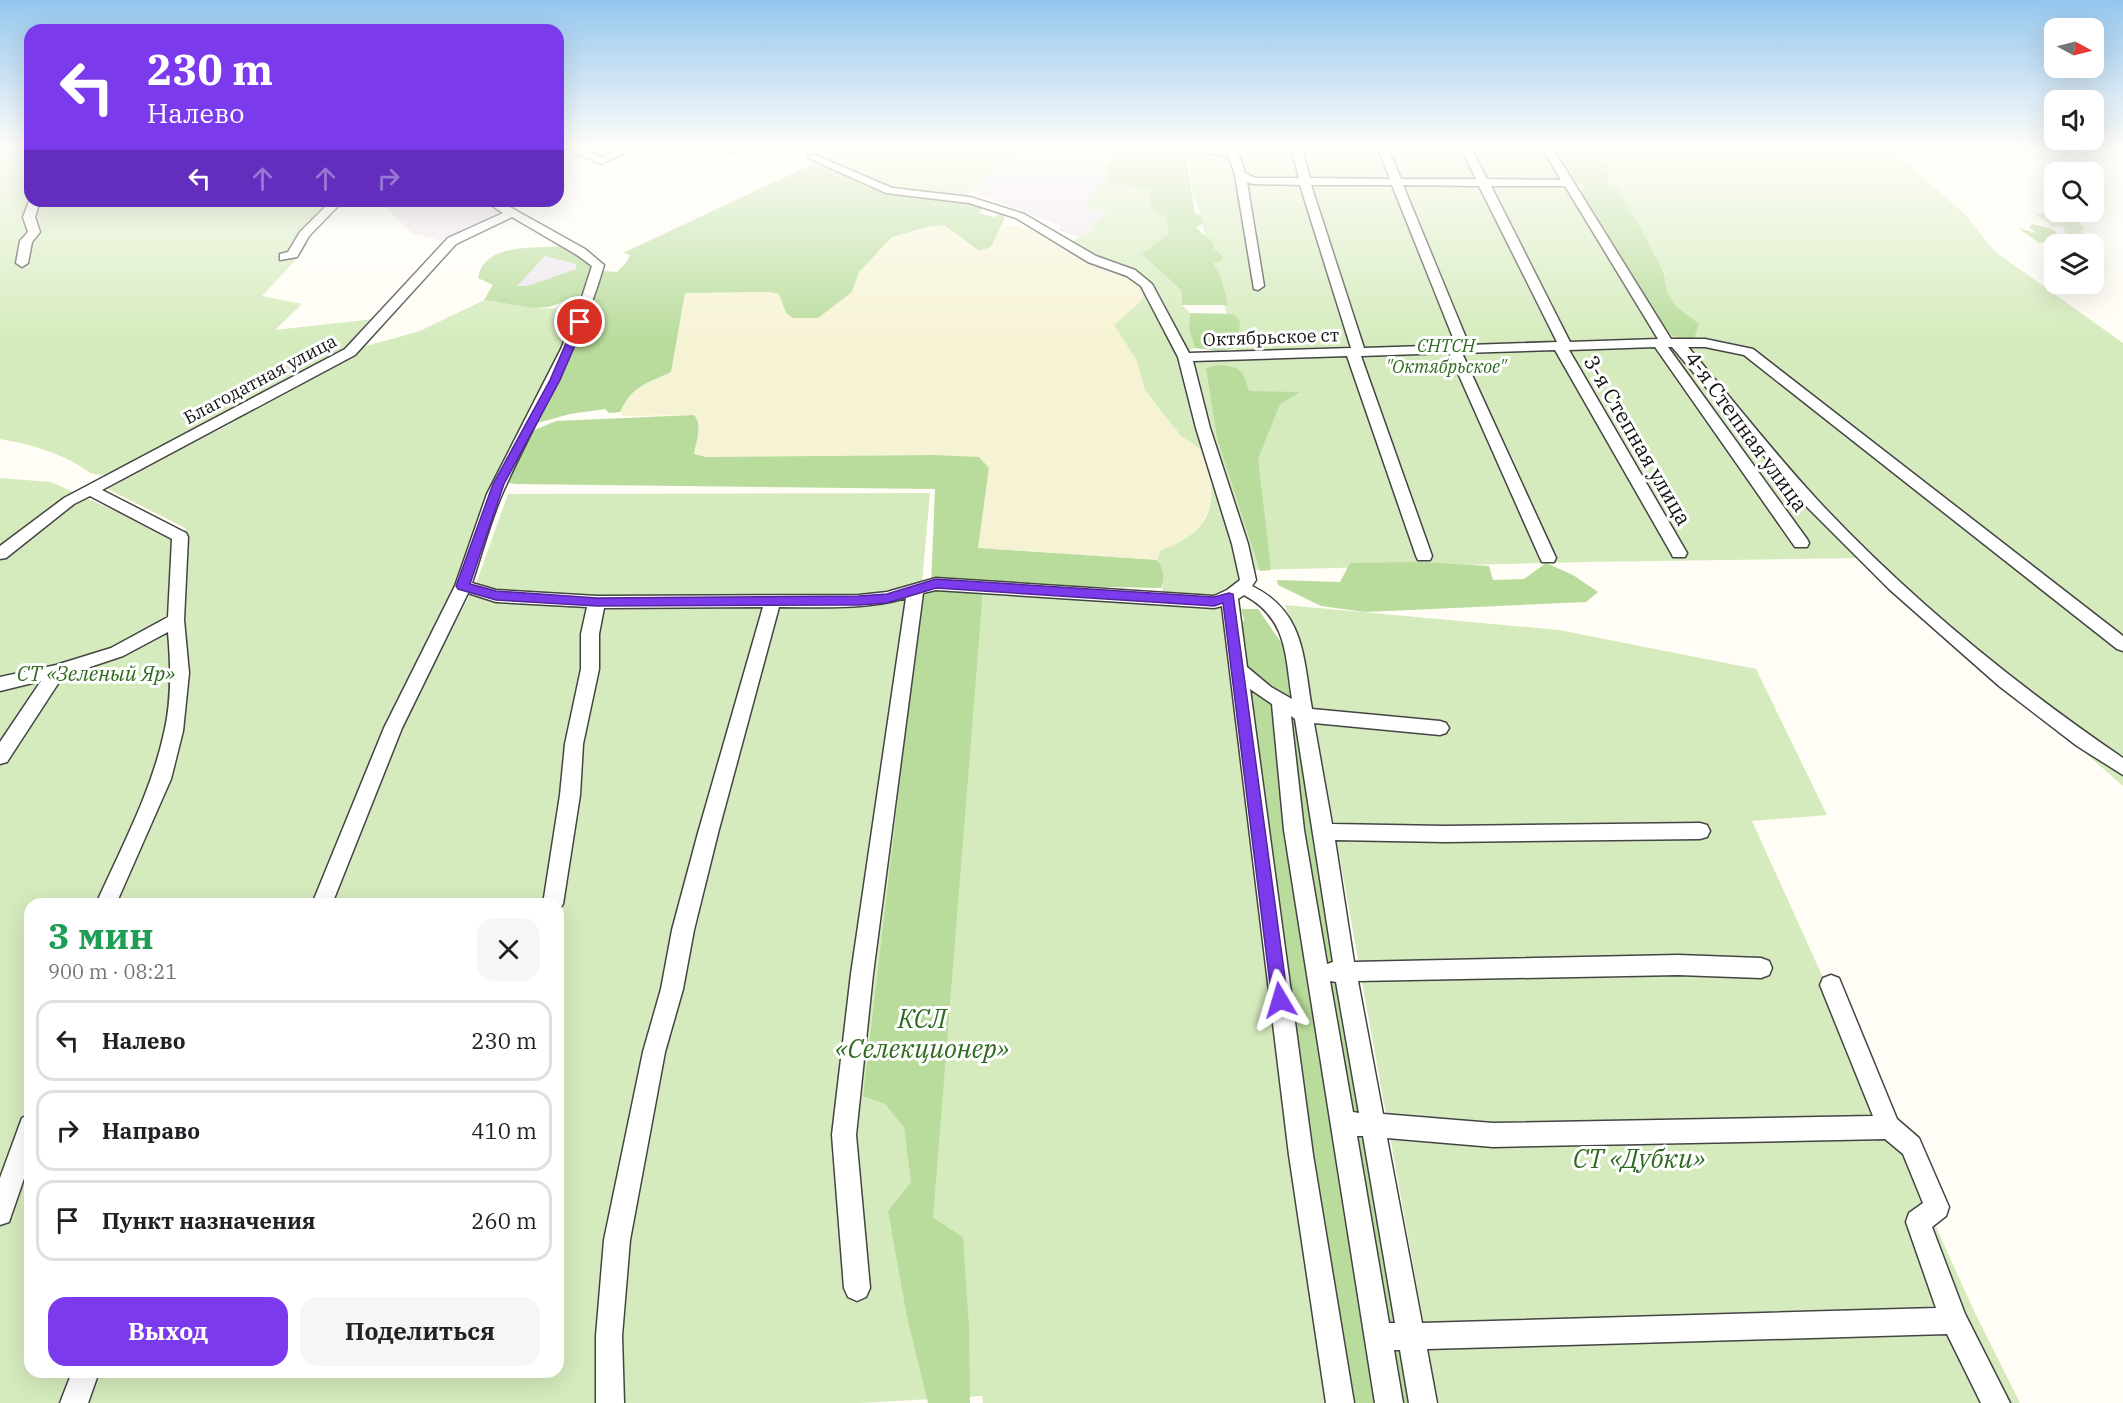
<!DOCTYPE html>
<html lang="ru">
<head>
<meta charset="utf-8">
<style>
  :root { --surface:#fff; --page:#f6f6f6; --text:#202124; --muted:#757577; --line:#e0e0e0; --accent:#7c3aed }
  body { margin:0; font-family:"IBM Plex Serif",serif; background:var(--page); color:var(--text); height:100vh; display:flex; flex-direction:column; font-size:22px; white-space:nowrap }
  * { box-sizing:border-box; margin:0 }
  p { font-size:20px; color:var(--muted) }
  .icon { flex:none; width:33px; height:33px; fill:none; stroke:currentColor; stroke-width:2; stroke-linecap:round; stroke-linejoin:round }
  .map { position:relative; flex:1; overflow:hidden }
  .side { position:absolute; left:24px; top:898px; width:540px; height:480px; display:flex; flex-direction:column; background:var(--surface); border-radius:18px; box-shadow:0 6px 24px #0002 }
  .side>* { flex:none }
  .guide { position:absolute; left:24px; top:24px; width:540px; height:183px; border-radius:18px; box-shadow:0 6px 24px #0002; background:#7c3aed; color:#fff; overflow:hidden }
  .needle { width:39px; rotate:97deg }
  .tools { position:absolute; left:2044px; top:18px; display:grid; gap:12px }
  .tools a { display:grid; place-items:center; width:60px; height:60px; border-radius:12px; background:var(--surface); box-shadow:0 6px 24px #0002; font-size:30px }
  .pin { position:absolute; display:grid; place-items:center; width:51px; height:51px; color:#fff; margin:-26px; border:3px solid #fff; border-radius:50%; box-shadow:0 2px 6px #0007 }
  .me { position:absolute; width:66px; margin:-33px; rotate:353deg; stroke-linejoin:round; filter:drop-shadow(0 0 4px #0008) }
  .turn { display:flex; align-items:center; gap:21px; height:126px; padding:0 24px; font-size:27px }
  .turn .icon { width:78px; height:78px; stroke-width:2.5 }
  .turn b { display:block; font-size:42px; line-height:51px }
  .lanes { display:flex; align-items:center; height:57px; padding:0 24px; background:#0003; justify-content:center; gap:30px; direction:ltr }
  .lanes .off { opacity:.35 }
  .round { display:grid; place-items:center; flex:none; width:63px; height:63px; border-radius:18px; background:var(--page) }
  .summary { display:flex; align-items:center; justify-content:space-between; height:102px; padding:0 24px }
  h1 { font-size:36px; font-weight:800; line-height:45px; color:#1e9e55 }
  .cta { display:flex; gap:12px; margin-top:auto; padding:12px 24px }
  .cta a { flex:1; height:69px; border-radius:18px; background:var(--accent); color:#fff; font-size:24px; font-weight:800; line-height:69px; text-align:center }
  .cta a+a { background:var(--page); color:var(--text) }
  ul { padding:0; list-style:none }
  li { display:flex; align-items:center; gap:18px; height:81px; margin:0 12px 9px; padding:0 12px; border:3px solid var(--line); border-radius:18px }
  li div { flex:1 }
  li b { display:block; font-size:22px }
  li em { font-style:normal }
  .map>svg:first-child { display:block }
  .industrial { fill:#eee6ef }
  .farmland { fill:#f6f3d4 }
  .green { fill:#d5ebbd }
  .forest { fill:#b9dc9c; fill-rule:evenodd }
  .lines { fill:none; stroke-linecap:round; stroke-linejoin:round }
  .minor-casing { stroke:#444; stroke-width:3 }
  .minor { fill:#fff; fill-rule:evenodd }
  .route { fill:#7c3aed; stroke:#51269a; stroke-width:1.5 }
  .labels { text-anchor:middle; dominant-baseline:central; stroke-width:6; stroke-linejoin:round; paint-order:stroke }
  .far-street-label { font-size:18px; fill:#111; stroke:#fff }
  .far-park-label { font-size:18px; font-style:italic; fill:#2f6b1f; stroke:#fff }
  .street-label { font-size:21px; fill:#111; stroke:#fff }
  .park-label { font-size:21px; font-style:italic; fill:#2f6b1f; stroke:#fff }
  .near-park-label { font-size:26px; font-style:italic; fill:#2f6b1f; stroke:#fff }
</style>
</head>
<body>
<div class="map">
<svg width="2123" height="1403" viewBox="0 0 2123 1403">
  <rect width="100%" height="100%" fill="#fffdf5"/>
  <g class="industrial">
    <polygon points="1027,146 1130,146 1106,165 1103,182 1087,206 1108,213 1096,227 1080,237 1058,230 1061,226 971,192"/>
    <polygon points="380,201 485,201 506,213 446,242 412,233"/>
    <polygon points="545,256 576,264 576,269 527,286 516,286"/>
  </g>
  <polygon class="farmland" points="944,225 977,251 991,247 1001,226 1016,226 1037,232 1090,262 1127,275 1143,287 1143,299 1114,325 1137,361 1146,390 1181,436 1205,452 1212,473 1210,507 1200,526 1180,544 1161,550 1157,560 978,548 989,468 934,455 706,457 694,454 699,426 694,415 623,416 620,412 627,396 640,387 671,372 685,293 768,292 779,294 786,313 852,292 859,272 892,237 926,227"/>
  <g class="green">
    <path d="M 0,146 L 30,146 L 30,201 L 343,201 L 312,233 L 304,251 L 262,296 L 302,304 L 275,330 L 374,319 L 345,350 L 107,475 C 86,475 90,471 73,462 C 51,450 24,443 0,439 Z"/>
    <polygon points="850,146 1027,146 962,198 889,187 823,159"/>
    <polygon points="1189,146 1560,146 1681,340 1694,340 1698,324 1676,306 1667,292 1664,272 1604,184 1603,170 1608,168 1601,160 1593,158 1590,151 1594,148 1592,146 1888,146 1967,216 1994,251 2123,343 2123,786 1862,558 1586,562 1253,570 1187,355 1237,352 1191,183"/>
    <polygon points="1106,165 1109,183 1151,189 1151,211 1167,218 1168,234 1143,254 1182,291 1182,305 1190,313 1189,329 1195,348 1186,352 1148,284 1094,259 1070,243 1096,228 1090,226 1107,213 1087,206 1103,182"/>
    <path d="M 2047,201 L 2055,203 L 2055,212 L 2080,219 L 2078,221 L 2085,229 L 2081,230 L 2082,233 L 2104,248 L 2094,250 L 2094,244 L 2075,244 L 2068,239 L 2063,226 L 2051,227 C 2047,219 2041,219 2035,214 L 2044,213 Z"/>
    <polygon points="1143,287 1181,358 1205,452 1181,436 1145,390 1137,361 1114,325 1143,299"/>
    <polygon points="484,300 533,308 580,309 546,382 491,484 454,589 384,728 311,904 30,904 30,1372 79,1373 66,1403 0,1403 0,478 51,482 173,537 187,529 108,489 110,483 225,427 363,347 420,331"/>
    <path d="M 1212,473 L 1242,579 C 1228,605 1187,597 1163,595 C 1160,582 1167,573 1157,560 L 1161,550 C 1182,543 1204,530 1210,507 C 1212,497 1211,483 1212,473 Z"/>
    <polygon points="930,493 922,583 1224,603 1346,1403 983,1403 982,1396 861,1403 86,1403 100,1373 558,1372 558,904 328,904 407,716 477,581 508,494"/>
    <polygon points="1285,605 1559,630 1756,669 1827,815 1752,821 1975,1313 2020,1403 1438,1403 1306,671"/>
  </g>
  <g class="forest">
    <path d="M 1130,146 L 1183,148 L 1204,153 L 1211,159 L 1216,159 L 1218,163 L 1187,163 L 1195,213 L 1201,216 L 1204,223 L 1196,227 C 1202,236 1215,238 1214,249 L 1223,256 L 1221,261 L 1213,263 L 1222,280 L 1228,305 L 1182,305 L 1182,291 L 1142,254 L 1168,234 L 1167,218 L 1151,211 L 1151,189 L 1109,183 L 1106,165 Z"/>
    <polygon points="1551,146 1592,146 1594,148 1590,151 1593,157 1601,160 1609,168 1603,170 1608,173 1609,178 1605,183 1620,190 1664,273 1667,292 1676,306 1699,324 1694,339 1678,338 1663,330 1580,193 1584,188 1583,183 1573,180 1557,159 1559,153"/>
    <path d="M 817,162 L 895,195 L 957,201 L 983,208 L 979,213 L 993,217 L 1001,214 L 1005,218 L 991,247 L 979,251 L 944,225 L 926,227 L 892,237 L 859,272 L 852,292 L 818,318 L 793,318 L 786,313 L 779,294 L 769,292 L 685,293 L 671,372 C 646,384 632,386 620,412 L 609,413 L 605,409 L 570,414 L 534,424 L 559,381 L 591,302 L 597,276 L 602,271 L 617,272 L 626,263 L 630,255 L 623,253 Z"/>
    <polygon points="2032,224 2052,229 2062,238 2046,239 2045,242 2039,243 2018,228 2036,233 2029,227"/>
    <path d="M 565,246 L 593,265 L 584,294 L 549,307 L 533,308 L 484,300 L 493,285 L 478,278 C 484,241 538,249 565,246 ZM 545,256 L 576,264 L 576,269 L 527,286 L 517,286 Z"/>
    <polygon points="1190,313 1234,314 1240,321 1237,348 1218,351 1195,348 1189,329"/>
    <path d="M 1219,365 C 1241,367 1243,370 1249,391 L 1300,392 L 1280,404 L 1258,459 L 1271,570 L 1260,571 L 1217,438 L 1206,368 Z"/>
    <path d="M 694,415 C 703,424 696,442 694,454 L 706,457 L 934,455 L 979,457 L 989,468 L 978,548 L 1157,560 C 1164,569 1165,577 1161,588 L 982,585 L 982,602 L 933,1218 L 963,1237 L 969,1328 L 970,1403 L 928,1403 L 907,1317 L 888,1211 L 911,1182 L 904,1127 L 885,1104 L 863,1096 L 922,595 L 931,586 L 935,489 L 516,484 L 507,483 L 506,480 L 532,431 L 556,421 Z"/>
    <polygon points="1420,562 1489,566 1493,580 1524,579 1546,563 1573,575 1598,592 1586,602 1365,612 1321,606 1278,585 1277,580 1340,582 1350,563"/>
    <polygon points="1241,609 1258,609 1287,651 1416,1403 1349,1403 1239,631 1244,619"/>
  </g>
  <g class="lines">
    <g class="minor-casing">
      <g id="minor">
        <polygon points="561,146 575,146 601,157 626,146 640,146 601,164"/>
        <polygon points="715,146 729,146 735,150 730,153"/>
        <path d="M 1187,146 L 1230,149 L 1239,155 L 1245,173 L 1255,178 L 1299,178 L 1291,146 L 1301,146 L 1310,178 L 1390,179 L 1377,146 L 1387,146 L 1401,179 L 1476,179 L 1460,146 L 1470,146 L 1487,179 L 1561,180 L 1541,146 L 1551,146 L 1671,339 L 1705,339 L 1753,349 L 2123,636 L 2123,651 L 2117,649 L 1744,355 L 1705,347 L 1688,347 C 1733,400 1776,456 1824,507 C 1913,601 2016,685 2123,758 L 2123,775 L 2077,746 L 1999,686 L 1889,589 L 1807,507 L 1672,347 L 1668,347 L 1807,539 L 1809,543 L 1807,547 L 1795,547 L 1655,347 L 1569,350 L 1687,553 L 1685,557 L 1673,557 L 1671,553 L 1555,350 L 1462,353 L 1556,558 L 1554,562 L 1542,562 L 1540,558 L 1449,353 L 1361,356 L 1432,556 L 1430,560 L 1418,560 L 1416,556 L 1347,356 L 1193,361 L 1210,428 L 1248,544 L 1256,580 L 1252,586 C 1305,612 1303,657 1312,709 L 1440,721 L 1446,723 L 1449,728 L 1446,733 L 1440,735 L 1314,723 L 1332,824 L 1445,826 L 1700,823 L 1707,825 L 1710,831 L 1707,837 L 1700,839 L 1445,842 L 1335,840 L 1354,962 L 1678,955 L 1761,958 L 1769,961 L 1772,968 L 1769,975 L 1761,978 L 1678,975 L 1358,981 L 1383,1114 L 1493,1123 L 1873,1116 L 1820,985 L 1823,978 L 1831,975 L 1839,978 L 1897,1119 L 1919,1138 L 1949,1207 L 1946,1216 L 1932,1227 L 1965,1314 L 2010,1403 L 1981,1403 L 1947,1334 L 1427,1349 L 1437,1403 L 1409,1403 L 1400,1350 L 1394,1350 L 1403,1403 L 1375,1403 L 1284,830 L 1272,704 L 1250,689 L 1313,1155 L 1354,1403 L 1326,1403 L 1289,1155 L 1222,606 L 1214,608 L 936,590 L 923,593 L 873,974 L 856,1135 L 870,1288 L 866,1297 L 857,1301 L 848,1297 L 844,1288 L 832,1135 L 851,974 L 906,598 C 865,610 822,607 779,607 L 718,833 L 694,930 L 683,989 L 665,1052 L 630,1240 L 622,1336 L 624,1403 L 596,1403 L 596,1336 L 604,1240 L 643,1052 L 661,989 L 672,930 L 698,833 L 763,607 L 604,608 L 599,634 L 599,669 L 583,744 L 580,795 L 563,904 L 558,911 L 558,904 L 543,904 L 560,795 L 565,744 L 581,669 L 581,634 L 587,607 L 496,602 L 468,593 L 402,728 L 332,904 L 312,904 L 384,728 L 455,586 L 487,494 L 561,349 L 583,294 L 592,266 L 577,255 L 512,217 L 456,244 L 355,355 L 102,490 L 186,533 L 188,537 L 184,620 L 189,673 L 183,731 L 171,779 L 116,904 L 96,904 C 121,848 151,793 164,733 C 172,700 171,665 168,632 L 123,656 L 63,676 L 7,762 L 0,764 L 0,742 L 41,681 L 0,691 L 0,677 L 56,665 L 111,648 L 168,617 L 172,539 L 90,496 L 74,504 L 6,558 L 0,559 L 0,546 L 64,498 L 345,349 L 448,238 L 503,213 L 485,201 L 499,201 L 585,249 L 604,265 C 581,346 537,415 503,492 C 490,521 482,553 472,583 L 496,590 L 597,596 L 859,595 L 887,592 L 936,578 L 1214,596 L 1227,590 L 1240,580 L 1232,544 L 1196,428 L 1178,357 L 1141,286 L 1127,276 L 1088,262 L 1016,218 L 969,203 L 886,193 L 808,158 L 809,156 L 817,156 L 892,188 L 970,197 L 1024,214 L 1096,256 L 1135,270 L 1152,284 L 1189,353 L 1351,348 L 1300,185 L 1253,184 L 1247,182 L 1264,286 L 1258,290 L 1254,289 L 1235,175 L 1229,157 L 1188,148 ZM 1311,185 L 1392,185 L 1456,345 L 1364,348 ZM 1403,185 L 1479,186 L 1557,342 L 1469,345 ZM 1491,186 L 1565,186 L 1658,339 L 1570,342 ZM 1244,595 C 1288,619 1285,655 1292,699 L 1271,687 L 1247,667 L 1238,599 ZM 1291,716 L 1295,719 L 1333,962 L 1327,964 L 1304,830 ZM 1330,981 L 1336,982 L 1359,1113 L 1353,1112 ZM 1357,1136 L 1363,1136 L 1395,1323 L 1389,1323 ZM 1387,1138 L 1493,1147 L 1885,1139 L 1903,1154 L 1923,1203 L 1909,1213 L 1906,1222 L 1936,1308 L 1422,1323 Z"/>
        <polygon points="30,199 30,201 40,201 35,217 40,232 32,242 28,263 22,267 16,263 20,241 28,232 23,217"/>
        <polygon points="331,201 343,201 309,236 297,257 280,260 280,254 288,252 300,232"/>
        <polygon points="30,1114 30,1161 9,1222 0,1225 0,1178 22,1118"/>
        <polygon points="72,1372 99,1372 88,1403 60,1403"/>
      </g>
    </g>
    <use href="#minor" class="minor"/>
  </g>
  <linearGradient id="sky" x2="0" y2="1"><stop stop-color="#95c6ee"/><stop offset="0.43" stop-color="#fffefa"/><stop offset="1" stop-color="#fffefa" stop-opacity="0"/></linearGradient>
  <rect width="2123" height="342" fill="url(#sky)"/>
  <polygon class="route" points="576,320 585,322 560,380 504,484 470,584 496,591 597,598 859,596 887,594 936,579 1214,597 1229,593 1233,594 1288,1000 1286,1005 1280,1007 1274,1005 1272,1000 1223,603 1214,606 936,588 887,603 859,605 597,606 496,600 458,589 456,586 493,484 550,380"/>
  <g class="labels">
    <g class="far-street-label">
      <text transform="translate(1271 337) rotate(-2)">Октябрьское ст</text>
      <text transform="translate(260 379) rotate(-28)">Благодатная улица</text>
    </g>
    <g class="far-park-label">
      <text x="1446" y="345">СНТСН<tspan x="1446" dy="21">"Октябрьское"</tspan></text>
    </g>
    <g class="street-label">
      <text transform="translate(1747 431) rotate(54)">4-я Степная улица</text>
      <text transform="translate(1638 440) rotate(60)">3-я Степная улица</text>
    </g>
    <g class="park-label">
      <text x="96" y="673">СТ «Зеленый Яр»</text>
    </g>
    <g class="near-park-label">
      <text x="922" y="1018">КСЛ<tspan x="922" dy="30">«Селекционер»</tspan></text>
      <text x="1639" y="1158">СТ «Дубки»</text>
    </g>
  </g>
</svg>
<div class="tools">
<a><svg class="needle" viewBox="-14 -14 28 28"><path d="M0-13l5 13h-10z" fill="#e53935"/><path d="M0 13l5-13h-10z" fill="#757577"/></svg></a>
<a><svg class="icon" aria-label="sound" viewBox="0 0 24 24"><path d="M4 9h4l5-4v14l-5-4H4zM17 9q2 3 0 6"/></svg></a>
<a><svg class="icon" aria-label="search" viewBox="0 0 24 24"><circle cx="10" cy="10" r="6"/><path d="M15 15l6 6"/></svg></a>
<a><svg class="icon" aria-label="layers" viewBox="0 0 24 24"><path d="M12 4l9 5-9 5-9-5zM3 14l9 5 9-5"/></svg></a>
</div>
<div class="pin" style="left:580px;top:322px;background:#d93025"><svg class="icon" aria-label="arrive" viewBox="0 0 24 24"><path d="M6 21V4h12l-3 4 3 4H6"/></svg></div>
<svg class="me" style="left:1280px;top:1000px" viewBox="-20 -20 40 40"><path d="M0-17L14 15 0 8-14 15z" fill="#7c3aed" stroke="#fff" stroke-width="4"/></svg>
<div class="guide">
<div class="turn"><svg class="icon" aria-label="left" viewBox="0 0 24 24"><path d="M17 20v-9H6M10 6l-5 5 5 5"/></svg><div><b>230 m</b>Налево</div></div>
<div class="lanes"><svg class="icon" aria-label="left" viewBox="0 0 24 24"><path d="M17 20v-9H6M10 6l-5 5 5 5"/></svg><svg class="icon off" aria-label="ahead" viewBox="0 0 24 24"><path d="M12 20V5M6 11l6-6 6 6"/></svg><svg class="icon off" aria-label="ahead" viewBox="0 0 24 24"><path d="M12 20V5M6 11l6-6 6 6"/></svg><svg class="icon off" aria-label="right" viewBox="0 0 24 24"><path d="M7 20v-9h11M14 6l5 5-5 5"/></svg></div>
</div>
<section class="side">
<div class="summary"><div><h1>3 мин</h1><p>900 m · 08:21</p></div><a class="round"><svg class="icon" aria-label="close" viewBox="0 0 24 24"><path d="M6 6l12 12M18 6L6 18"/></svg></a></div>
<ul>
<li><svg class="icon" aria-label="left" viewBox="0 0 24 24"><path d="M17 20v-9H6M10 6l-5 5 5 5"/></svg><div><b>Налево</b></div><em>230 m</em></li>
<li><svg class="icon" aria-label="right" viewBox="0 0 24 24"><path d="M7 20v-9h11M14 6l5 5-5 5"/></svg><div><b>Направо</b></div><em>410 m</em></li>
<li><svg class="icon" aria-label="arrive" viewBox="0 0 24 24"><path d="M6 21V4h12l-3 4 3 4H6"/></svg><div><b>Пункт назначения</b></div><em>260 m</em></li>
</ul>
<div class="cta"><a>Выход</a><a>Поделиться</a></div>
</section>
</div>
</body>
</html>
